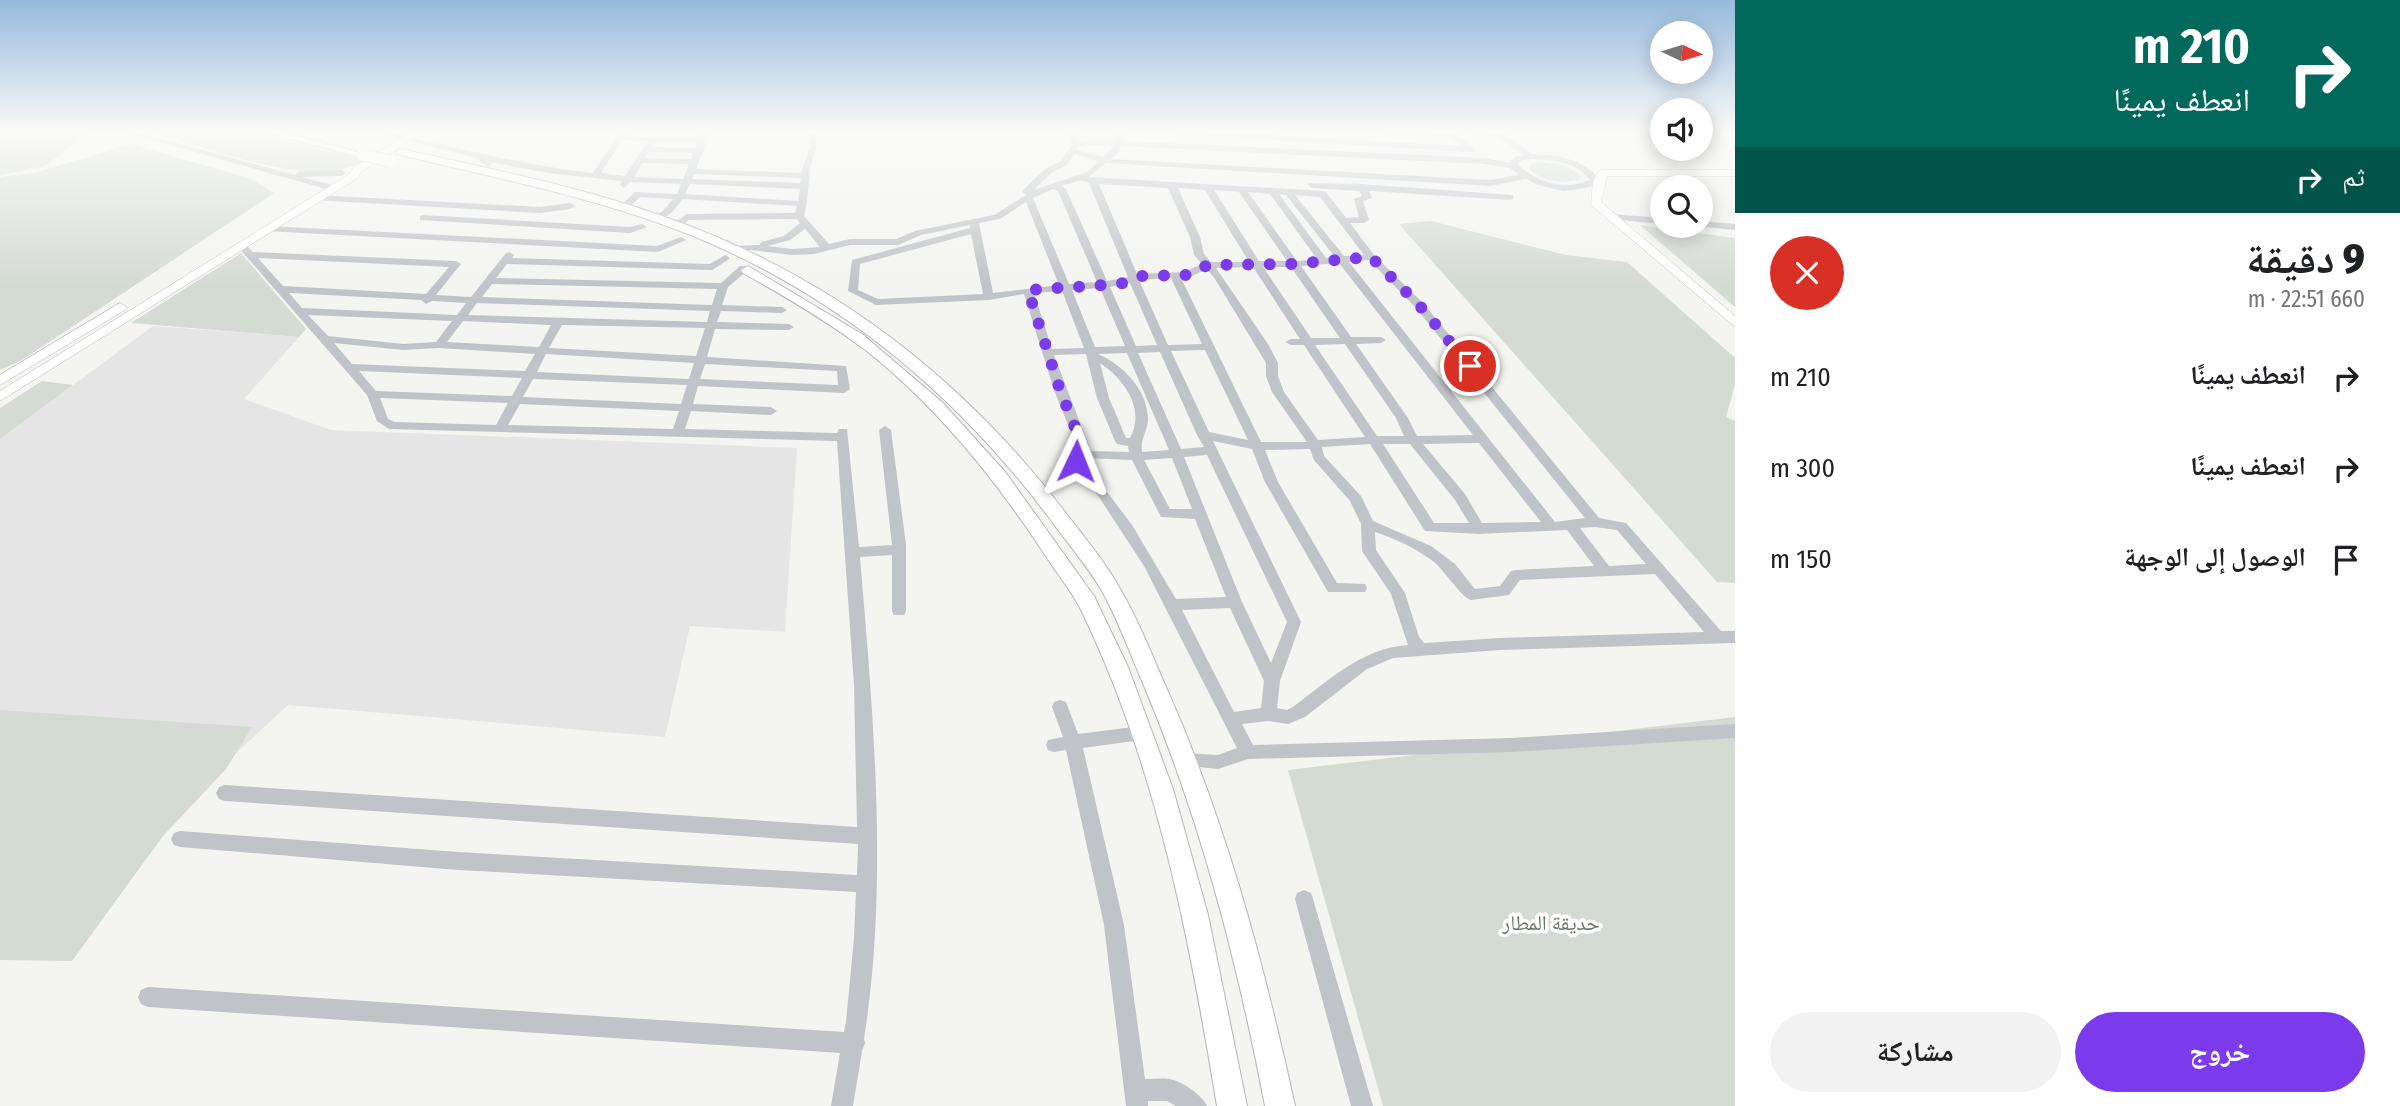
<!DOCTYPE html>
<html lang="ar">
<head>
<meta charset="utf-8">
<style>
  :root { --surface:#fff; --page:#f2f2f2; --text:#202124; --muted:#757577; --accent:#7c3aed }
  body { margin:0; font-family:"Fira Sans Condensed","Noto Naskh Arabic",sans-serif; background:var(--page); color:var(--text); direction:rtl; height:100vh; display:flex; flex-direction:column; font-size:26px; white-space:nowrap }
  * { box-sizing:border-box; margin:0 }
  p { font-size:23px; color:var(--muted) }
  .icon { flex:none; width:38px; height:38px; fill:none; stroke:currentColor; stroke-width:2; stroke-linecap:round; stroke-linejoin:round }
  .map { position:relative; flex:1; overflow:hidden; direction:ltr }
  .details { display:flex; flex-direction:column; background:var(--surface); width:665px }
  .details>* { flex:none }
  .top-card { background:#00695c; color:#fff; overflow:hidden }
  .needle { width:46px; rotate:94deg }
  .controls { position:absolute; left:1650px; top:21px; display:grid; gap:14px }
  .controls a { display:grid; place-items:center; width:63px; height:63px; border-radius:50%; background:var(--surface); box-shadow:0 4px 18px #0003; font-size:35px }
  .pin { position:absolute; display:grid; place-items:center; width:60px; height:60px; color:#fff; margin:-30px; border:4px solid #fff; border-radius:50%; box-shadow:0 2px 7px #0007 }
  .me { position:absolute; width:77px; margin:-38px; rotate:2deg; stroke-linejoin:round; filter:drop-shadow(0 0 5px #0008) }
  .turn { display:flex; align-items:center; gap:24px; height:147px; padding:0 35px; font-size:32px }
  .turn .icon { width:91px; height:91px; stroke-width:2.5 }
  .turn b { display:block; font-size:49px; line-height:60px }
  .then { display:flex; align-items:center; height:66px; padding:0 35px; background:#0003; gap:14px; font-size:26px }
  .round { display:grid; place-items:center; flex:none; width:74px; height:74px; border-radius:37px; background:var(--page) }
  .head { display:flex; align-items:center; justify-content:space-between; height:119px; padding:0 35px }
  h1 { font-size:42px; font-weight:800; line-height:52px }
  .primary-button { display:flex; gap:14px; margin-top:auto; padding:14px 35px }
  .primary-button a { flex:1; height:80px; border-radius:42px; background:var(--accent); color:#fff; font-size:28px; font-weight:800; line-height:80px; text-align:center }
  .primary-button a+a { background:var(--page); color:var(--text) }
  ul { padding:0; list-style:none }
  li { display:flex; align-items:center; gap:21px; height:91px; padding:0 35px }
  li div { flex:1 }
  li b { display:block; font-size:26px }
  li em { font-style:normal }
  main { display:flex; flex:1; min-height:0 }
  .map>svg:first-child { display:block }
  .built { fill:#e5e5e5 }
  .green { fill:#d4dbd3 }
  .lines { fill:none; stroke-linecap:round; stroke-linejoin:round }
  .major-casing { stroke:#b4b6ba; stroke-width:1 }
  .highway-casing { stroke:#b3b5b9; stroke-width:2 }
  .minor { fill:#c0c3c7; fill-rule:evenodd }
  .major { fill:#fff; fill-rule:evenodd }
  .highway { fill:#fff; fill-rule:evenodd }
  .highway-bridge-casing { stroke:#b3b5b9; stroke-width:13; stroke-linecap:butt }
  .highway-bridge { stroke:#fff; stroke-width:12 }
  .route { stroke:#7c3aed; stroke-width:12; stroke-dasharray:0 21.6 }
  .labels { text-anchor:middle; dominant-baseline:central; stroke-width:7; stroke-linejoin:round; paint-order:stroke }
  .near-park-label { font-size:21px; fill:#647764; stroke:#fff }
</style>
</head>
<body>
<main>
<section class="details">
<div class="top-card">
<div class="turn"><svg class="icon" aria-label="right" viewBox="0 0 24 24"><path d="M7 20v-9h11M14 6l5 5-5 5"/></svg><div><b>210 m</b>انعطف يمينًا</div></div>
<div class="then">ثم<svg class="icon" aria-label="right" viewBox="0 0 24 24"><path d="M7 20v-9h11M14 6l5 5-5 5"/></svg></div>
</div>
<div class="head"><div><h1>9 دقيقة</h1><p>660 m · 22:51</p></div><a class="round" style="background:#d93025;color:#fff"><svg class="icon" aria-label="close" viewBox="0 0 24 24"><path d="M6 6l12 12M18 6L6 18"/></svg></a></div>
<ul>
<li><svg class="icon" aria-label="right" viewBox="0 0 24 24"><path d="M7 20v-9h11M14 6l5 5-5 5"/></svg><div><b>انعطف يمينًا</b></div><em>210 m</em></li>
<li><svg class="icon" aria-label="right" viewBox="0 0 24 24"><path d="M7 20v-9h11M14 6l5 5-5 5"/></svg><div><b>انعطف يمينًا</b></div><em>300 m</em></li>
<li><svg class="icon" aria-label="arrive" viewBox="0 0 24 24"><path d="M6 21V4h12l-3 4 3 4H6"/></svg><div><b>الوصول إلى الوجهة</b></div><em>150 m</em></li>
</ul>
<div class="primary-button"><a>خروج</a><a>مشاركة</a></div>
</section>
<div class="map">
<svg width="1735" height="1106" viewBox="0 0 1735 1106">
  <rect width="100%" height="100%" fill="#f4f5f1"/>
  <polygon class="built" points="153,326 299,337 244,399 331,430 797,448 785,632 690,626 665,737 288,705 175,810 0,797 0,439"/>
  <g class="green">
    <polygon points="0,132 81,132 89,133 45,166 0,175"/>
    <path d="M 151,132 L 246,132 L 366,160 C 312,192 209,147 151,132 Z"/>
    <polygon points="131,144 251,179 274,193 22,360 0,370 0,177 34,173"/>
    <path d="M 1539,162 L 1564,165 L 1581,175 L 1580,179 C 1563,185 1542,181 1529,169 L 1531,164 Z"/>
    <polygon points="1431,221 1566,255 1627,262 1735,358 1735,384 1726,417 1735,421 1735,583 1717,582 1399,224"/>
    <polygon points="1640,225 1735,238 1735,307"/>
    <polygon points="241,253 306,329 299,337 131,323"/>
    <polygon points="42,381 73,385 0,439 0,408"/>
    <polygon points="0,710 252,727 226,769 163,836 72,961 0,960"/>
    <polygon points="1735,717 1735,1106 1383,1106 1288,770"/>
  </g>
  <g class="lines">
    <g class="major-casing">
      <g id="major">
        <polygon points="411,132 422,132 362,171 356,179 0,401 0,391 348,175 354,167"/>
        <polygon points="1603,170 1735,170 1735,176 1607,176 1601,202 1735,316 1735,327 1591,205 1593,182 1599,171"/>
        <polygon points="120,303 127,307 125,310 0,385 0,375"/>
      </g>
    </g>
    <g class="highway-casing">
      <g id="highway">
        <polygon points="264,132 282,132 369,155 363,158"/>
        <path d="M 401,149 C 500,171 602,191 697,229 C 845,287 969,386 1065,512 C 1084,537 1104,560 1119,587 C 1136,616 1149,647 1162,678 C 1224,815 1263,959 1295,1106 L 1265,1106 C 1237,960 1200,818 1142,681 C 1129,651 1118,620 1102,591 C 1088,567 1069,545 1053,523 C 958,395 837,294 688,234 C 595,197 495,178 397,154 L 395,152 Z"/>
        <path d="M 748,266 L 862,334 L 943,403 L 1006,473 L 1094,596 L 1128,667 L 1173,789 L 1208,915 L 1247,1106 L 1217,1106 C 1189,936 1156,763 1080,608 C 1070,589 1056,572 1045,555 C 996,480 939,409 868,352 C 829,322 786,297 743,273 L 741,270 Z"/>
      </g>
    </g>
    <g class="minor">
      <polygon points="124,132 136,132 295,175 299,171 342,170 346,173 342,176 301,177 336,186 336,190 333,191"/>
      <path d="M 376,132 L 388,132 C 457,148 522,165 593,173 L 620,132 L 628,132 L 626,136 L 700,138 L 703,132 L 711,132 L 696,169 L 801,173 L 810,147 L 808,136 L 811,132 L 819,132 L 816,136 C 819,149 812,157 810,170 C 808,187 808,201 804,216 L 829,244 L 850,239 L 896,239 L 915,231 L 994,215 L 1026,195 L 1022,192 L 1023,190 L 1045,169 L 1061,161 L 1072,144 L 1068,132 L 1076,132 L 1079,141 L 1115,140 L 1117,132 L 1125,132 L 1123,141 L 1484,158 L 1510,163 L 1514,157 L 1523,155 L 1500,138 L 1462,132 L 1505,134 L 1532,154 L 1558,156 L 1578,162 L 1593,172 L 1599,181 L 1598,183 L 1585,188 L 1563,191 L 1538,185 L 1526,179 L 1490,186 L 1106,163 L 1089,177 L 1323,191 L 1326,192 L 1346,218 L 1359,217 L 1354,199 L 1362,196 L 1359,191 L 1312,188 L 1308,185 L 1309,183 L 1362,184 L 1513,195 L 1513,199 L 1510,200 L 1369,191 L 1372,198 L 1363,201 L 1369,220 L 1364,223 L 1350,223 L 1374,255 L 1424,304 L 1599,518 L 1626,523 L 1721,631 L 1735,631 L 1735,643 L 1500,650 L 1393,658 L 1367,669 L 1305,717 L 1288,724 L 1268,721 L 1242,724 L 1253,745 L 1511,738 L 1735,724 L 1735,738 L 1511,752 L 1248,759 L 1218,769 L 1180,765 L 1178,760 L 1180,755 L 1186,753 L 1218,755 L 1237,748 L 1144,566 L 1099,497 L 1070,461 L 1074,451 L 1078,450 L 1054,390 L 1024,294 L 989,300 L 876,305 L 848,291 L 852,260 L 970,228 L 970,225 L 921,235 L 898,245 L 850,245 L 814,254 L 792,255 L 752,250 L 731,251 L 726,248 L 728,246 L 760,245 L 761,242 L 784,236 L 800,223 L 796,219 L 689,220 L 678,228 L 670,226 L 687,214 L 795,213 L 797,206 L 682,199 C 675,210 665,222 652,221 L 652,217 L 663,211 L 673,199 L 640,197 L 626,210 L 618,208 L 635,192 L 677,194 L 681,184 L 630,182 L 624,188 L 620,185 L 622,181 L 547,173 L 491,162 L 492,164 L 488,167 L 476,158 ZM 622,140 L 648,141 L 625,176 L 601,173 ZM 656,141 L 697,142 L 695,148 L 652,147 ZM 1113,145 L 1112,149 L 1103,157 L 1077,150 L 1079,146 ZM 1121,146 L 1484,164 L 1510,168 L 1519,175 L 1490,180 L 1111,159 L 1119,152 ZM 649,152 L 693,153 L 691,159 L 645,158 ZM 1074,154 L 1099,161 L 1087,172 L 1034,190 L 1051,173 L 1067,165 ZM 1530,159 C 1552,160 1576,161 1590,180 C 1564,191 1538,183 1518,165 L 1520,161 ZM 642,163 L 689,164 L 683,179 L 634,177 ZM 694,174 L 801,178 L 800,183 L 692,179 ZM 1081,180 L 1089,183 L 1128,277 L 1107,281 L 1066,189 L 1061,186 ZM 690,184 L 800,189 L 798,201 L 685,194 ZM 1099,184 L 1168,188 L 1190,237 L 1194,255 L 1202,264 L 1184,272 L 1137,274 ZM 1178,188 L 1205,190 L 1249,262 L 1211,262 L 1204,254 L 1200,237 ZM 1053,189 L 1058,191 L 1097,282 L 1069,284 L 1033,198 ZM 1214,190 L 1239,192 L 1287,261 L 1259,261 ZM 1248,192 L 1270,194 L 1317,259 L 1297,261 ZM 1279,194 L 1286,195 L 1335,257 L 1326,258 ZM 1295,195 L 1320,197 L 1364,255 L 1344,256 ZM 1026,202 L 1059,285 L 993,293 L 979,223 L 1000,219 ZM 805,229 L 820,247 L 792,249 L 768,246 L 790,240 ZM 971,234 L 983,294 L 878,299 L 858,290 L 860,264 ZM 1369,260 L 1416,308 L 1585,518 L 1555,522 L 1349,262 ZM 1339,263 L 1473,435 L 1417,436 L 1408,418 L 1356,344 L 1381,343 L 1386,340 L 1381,337 L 1351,337 L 1301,266 ZM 1253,267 L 1300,339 L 1291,339 L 1285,342 L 1291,345 L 1304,345 L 1365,437 L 1318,440 L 1284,392 L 1278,376 L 1278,363 L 1268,344 L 1216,268 ZM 1263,267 L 1291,267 L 1340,338 L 1311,338 ZM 1207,269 L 1215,279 L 1266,363 L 1266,376 L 1272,392 L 1307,442 L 1261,442 L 1181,278 L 1190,277 ZM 1171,278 L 1202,344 L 1168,345 L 1139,280 ZM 1130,283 L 1157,345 L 1136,346 L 1110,287 ZM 1100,288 L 1125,346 L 1095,347 L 1072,290 ZM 1062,291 L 1084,348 L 1052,349 L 1034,293 ZM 1345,344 L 1396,418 L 1404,436 L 1377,436 L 1315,345 ZM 1205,350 L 1248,440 L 1209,432 L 1171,351 ZM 1160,352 L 1197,435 L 1204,447 L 1181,449 L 1138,353 ZM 1127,353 L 1169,450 L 1142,452 C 1140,440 1147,432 1148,420 C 1148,390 1123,365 1098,354 ZM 1086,354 L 1097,398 L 1115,441 L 1117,444 L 1128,446 L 1129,452 L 1091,451 L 1054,355 ZM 1100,363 C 1124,379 1146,409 1130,438 L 1126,438 L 1109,398 ZM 1213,441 L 1252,449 L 1265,482 L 1328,592 L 1365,592 L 1367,588 L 1365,584 L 1337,583 L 1278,482 L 1265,450 L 1310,449 L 1314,460 L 1350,501 L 1361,524 L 1362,551 L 1391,594 L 1408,645 C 1362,648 1328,681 1293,707 L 1287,710 L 1277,708 L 1280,681 L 1301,622 ZM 1479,443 L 1541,522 L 1482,523 L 1465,494 L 1423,444 ZM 1370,444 L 1425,531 L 1479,534 L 1567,530 L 1594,566 L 1516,570 L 1511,571 L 1500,586 L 1475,589 L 1455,564 L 1431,546 L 1373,521 L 1361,496 L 1324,456 L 1322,447 ZM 1383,444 L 1410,444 L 1455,500 L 1469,523 L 1434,523 ZM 1207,455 L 1287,622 L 1271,663 L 1242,602 L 1184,457 ZM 1083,458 L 1132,460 L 1161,517 L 1195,519 L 1226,597 L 1176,599 L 1132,525 L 1083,460 ZM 1172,458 L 1192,509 L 1170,509 L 1144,460 ZM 1595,527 L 1617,530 L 1646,564 L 1609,566 L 1580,528 ZM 1375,532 C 1396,539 1416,548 1434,562 C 1444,570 1462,598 1471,600 L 1509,595 L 1520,580 L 1655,574 L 1704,632 L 1500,638 L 1424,643 L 1419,637 L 1405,593 L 1376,550 ZM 1230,608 L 1264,681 L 1261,708 L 1234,712 L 1182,610 Z"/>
      <polygon points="1172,132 1211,132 1462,146 1451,137 1386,134 1382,132 1454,132 1476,150 1472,152 1176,134"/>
      <polygon points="317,195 540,207 570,203 575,206 570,209 540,213 314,200 313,198"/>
      <polygon points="1612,214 1662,218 1662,224 1609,219 1609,215"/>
      <polygon points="423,215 630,227 642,224 647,227 630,233 420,220 420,216"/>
      <polygon points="1701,221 1735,224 1735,230 1698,226 1701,226"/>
      <polygon points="268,226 657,246 681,237 686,240 658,252 265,231 265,227"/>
      <path d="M 238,243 L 244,243 L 253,252 L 456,261 L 461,264 L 436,295 L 471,297 L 506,253 L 509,252 L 514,255 L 512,258 L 710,264 L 725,255 L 730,258 L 728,260 L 712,270 L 507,264 L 496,278 L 721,283 L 740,266 L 748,266 L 748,270 L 728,287 L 722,305 L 782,307 L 787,310 L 782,313 L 721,311 L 717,322 L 789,324 L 794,327 L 789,330 L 715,329 L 707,357 L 846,366 L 850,389 L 844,393 L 698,386 L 693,404 L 771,407 L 777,411 L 771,415 L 691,411 L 685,429 L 837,433 L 839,429 L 847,429 L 859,547 L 892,545 L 879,430 L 885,426 L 891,430 L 906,545 L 906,611 L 904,615 L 894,615 L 892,611 L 892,555 L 860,557 C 873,714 889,882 864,1039 L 865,1043 L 862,1051 L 853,1106 L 831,1106 L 840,1053 L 148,1007 L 141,1004 L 138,997 L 141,990 L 148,987 L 844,1032 L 846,1022 L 854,938 L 856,892 L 458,870 L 180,847 L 174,845 L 171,839 L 174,833 L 180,831 L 458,852 L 857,875 L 858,844 L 225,801 L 219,799 L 216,793 L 219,787 L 225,785 L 857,827 L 854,685 L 837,441 L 389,429 L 377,421 L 367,395 L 238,247 ZM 258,258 L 449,267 L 426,294 L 283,286 ZM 492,284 L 717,289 L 712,305 L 482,297 ZM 289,293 L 421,300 L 426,304 L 432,301 L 466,303 L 457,315 L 302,308 ZM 477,303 L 710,311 L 707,322 L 468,315 ZM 308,315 L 452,321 L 436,342 L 403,344 L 328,336 ZM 463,321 L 551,325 L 539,347 L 447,342 ZM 562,325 L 705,328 L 696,356 L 549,348 ZM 334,343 L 403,350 L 439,348 L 535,354 L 525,371 L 352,364 ZM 546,354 L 694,363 L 689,379 L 537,372 ZM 705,364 L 837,371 L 838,385 L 700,379 ZM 359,371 L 522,378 L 512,396 L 376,391 ZM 533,379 L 687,385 L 681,404 L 523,397 ZM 380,398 L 508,403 L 496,425 L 395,422 L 388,419 ZM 520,404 L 679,411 L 673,429 L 508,425 Z"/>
      <path d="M 1060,700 L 1066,702 L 1078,734 L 1141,726 L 1147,728 L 1149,733 L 1147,738 L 1141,740 L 1083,748 L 1124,925 L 1145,1079 C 1153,1079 1162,1078 1169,1079 C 1182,1081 1202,1095 1207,1106 L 1176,1106 L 1167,1101 L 1148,1101 L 1148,1106 L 1126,1106 L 1104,925 L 1066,750 L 1054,752 L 1048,750 L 1046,745 L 1048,740 L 1063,737 L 1052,707 L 1054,702 Z"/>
      <polygon points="1304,890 1311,893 1313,899 1373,1106 1351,1106 1295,899 1297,893"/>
    </g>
    <use href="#major" class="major"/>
    <use href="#highway" class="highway"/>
    <g class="highway-bridge-casing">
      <polyline id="highway-bridge" points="363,155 391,161"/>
    </g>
    <use href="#highway-bridge" class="highway-bridge"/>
  </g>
  <linearGradient id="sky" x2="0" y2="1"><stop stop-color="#96badc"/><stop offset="0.46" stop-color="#fafaf9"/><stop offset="1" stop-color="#fafaf9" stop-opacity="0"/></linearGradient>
  <rect width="1735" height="286" fill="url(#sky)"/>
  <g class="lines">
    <polyline class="route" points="1076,461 1078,454 1085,452 1060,390 1028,290 1120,284 1141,276 1186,275 1208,265 1294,264 1371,257 1420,306 1470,366"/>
  </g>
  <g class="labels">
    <g class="near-park-label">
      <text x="1551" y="923">حديقة المطار</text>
    </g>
  </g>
</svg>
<div class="controls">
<a><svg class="needle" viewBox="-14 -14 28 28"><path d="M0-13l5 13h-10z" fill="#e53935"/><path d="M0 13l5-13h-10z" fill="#757577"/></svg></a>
<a><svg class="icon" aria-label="sound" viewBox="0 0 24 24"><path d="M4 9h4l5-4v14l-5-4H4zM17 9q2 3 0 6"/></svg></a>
<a><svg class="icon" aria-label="search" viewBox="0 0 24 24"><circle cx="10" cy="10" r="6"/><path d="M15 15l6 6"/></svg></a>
</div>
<div class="pin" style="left:1470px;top:366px;background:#d93025"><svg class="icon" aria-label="arrive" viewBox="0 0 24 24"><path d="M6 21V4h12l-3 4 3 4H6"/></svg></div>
<svg class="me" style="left:1076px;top:461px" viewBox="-20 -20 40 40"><path d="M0-17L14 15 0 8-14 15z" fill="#7c3aed" stroke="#fff" stroke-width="4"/></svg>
</div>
</main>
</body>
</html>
